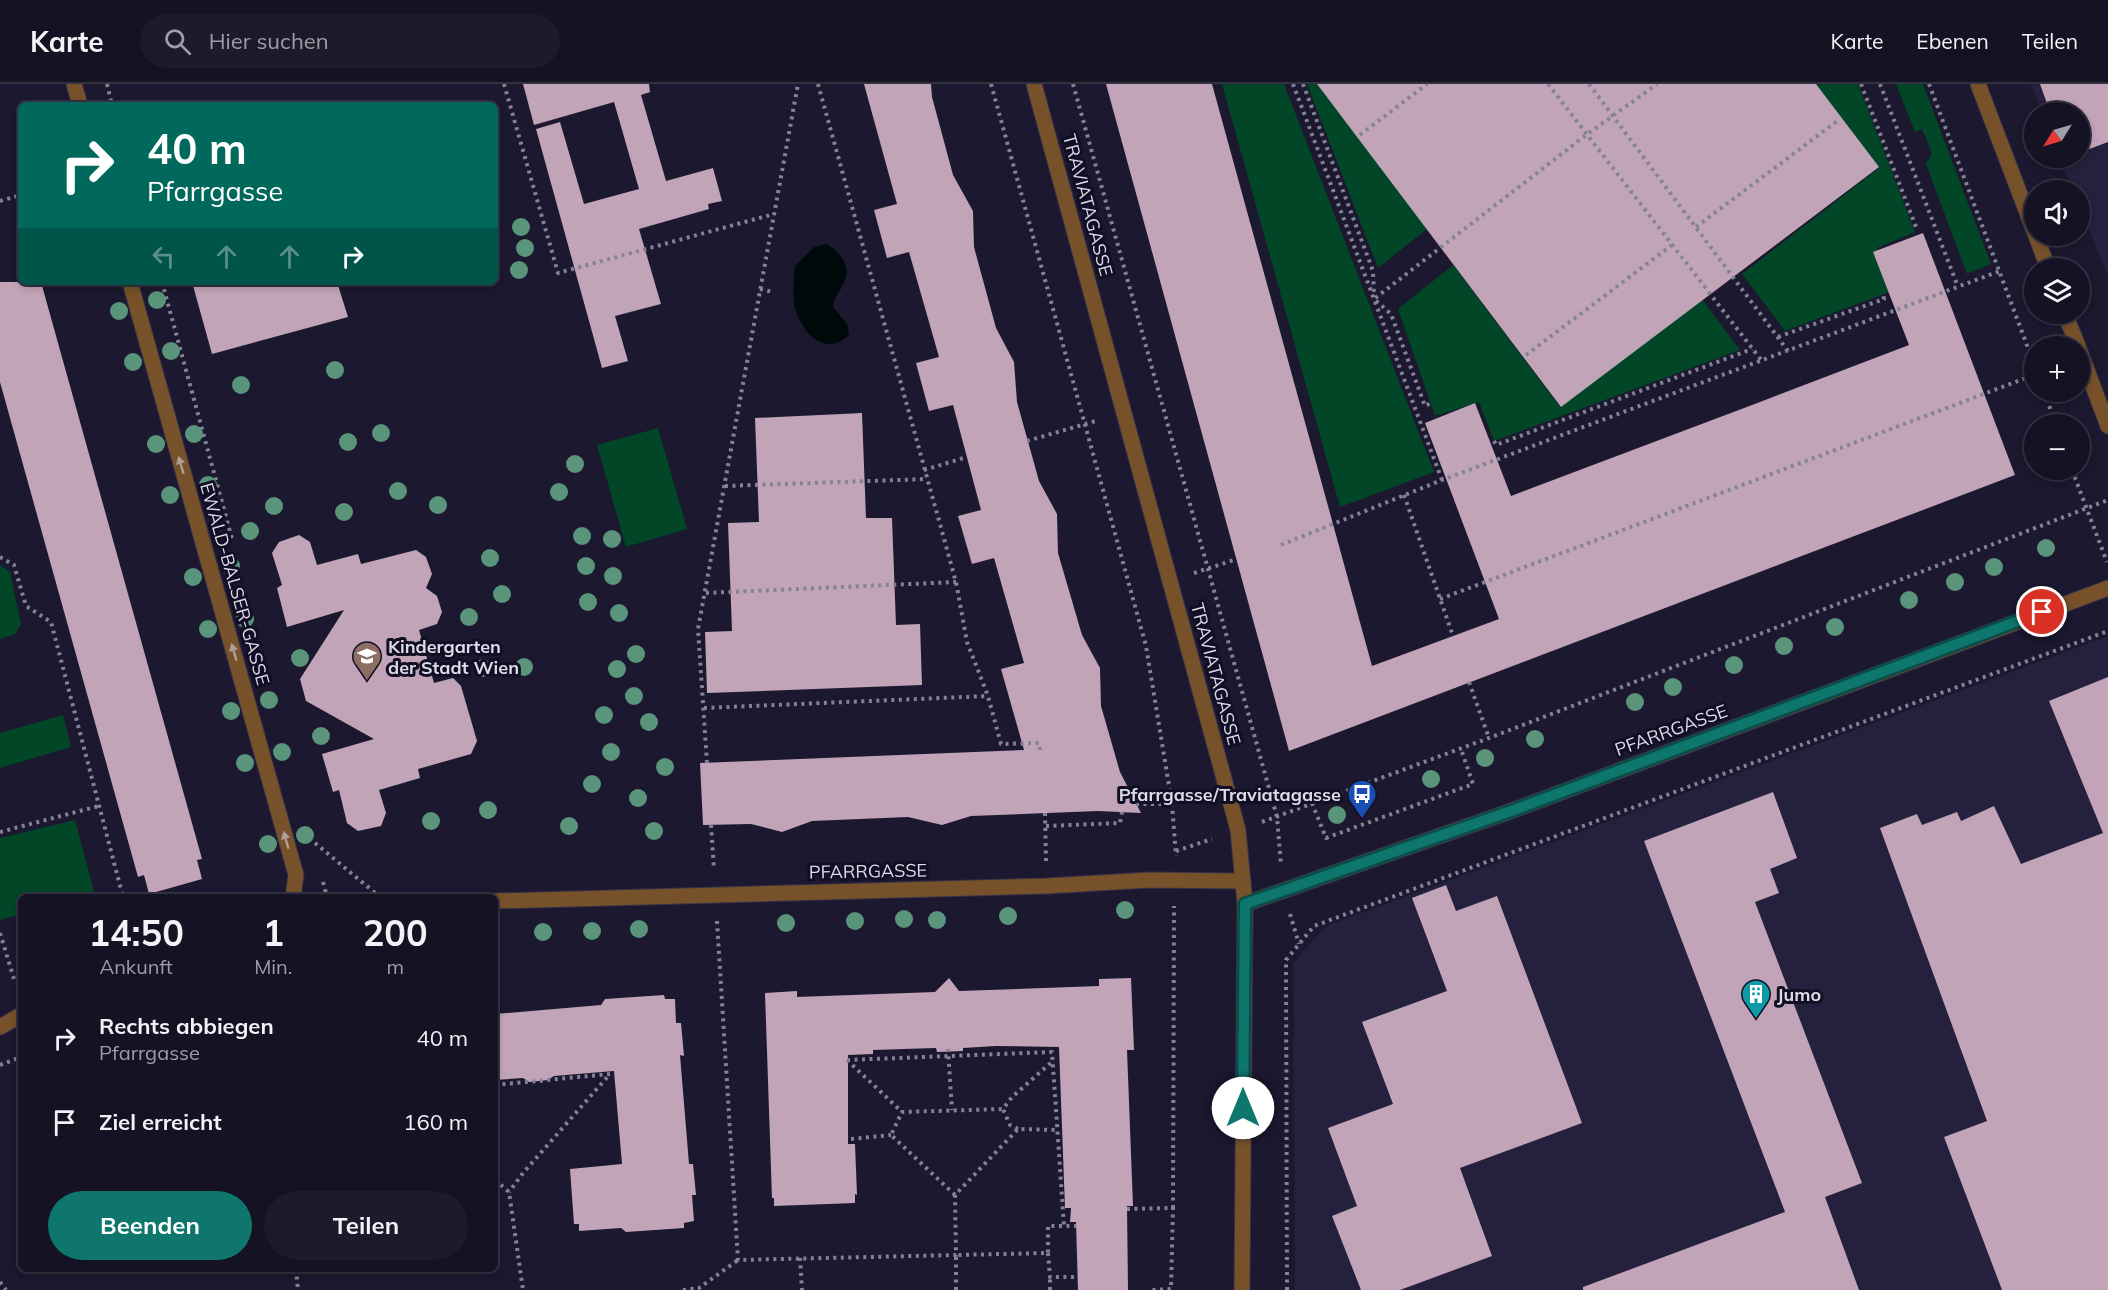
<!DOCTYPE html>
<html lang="de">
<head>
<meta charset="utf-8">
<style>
  :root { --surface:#141223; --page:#1d1b2b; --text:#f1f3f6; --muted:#9d9ea6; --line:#333241; --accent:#0f766e }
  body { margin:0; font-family:Mulish,sans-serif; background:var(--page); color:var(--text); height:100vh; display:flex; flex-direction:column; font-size:22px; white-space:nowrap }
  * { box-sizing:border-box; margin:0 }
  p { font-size:20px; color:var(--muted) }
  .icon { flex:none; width:33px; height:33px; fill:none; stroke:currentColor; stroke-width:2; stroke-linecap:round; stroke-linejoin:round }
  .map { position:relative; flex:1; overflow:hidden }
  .details { position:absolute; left:18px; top:810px; width:480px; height:378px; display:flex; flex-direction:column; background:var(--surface); border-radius:9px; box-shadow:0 3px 9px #0003,0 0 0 2px var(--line) }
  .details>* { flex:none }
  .banner { position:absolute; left:18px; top:18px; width:480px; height:183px; border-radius:9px; box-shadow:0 3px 9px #0003,0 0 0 2px var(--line); background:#00695c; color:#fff; overflow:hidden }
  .needle { width:39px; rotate:233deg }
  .fabs { position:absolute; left:2024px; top:18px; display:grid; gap:12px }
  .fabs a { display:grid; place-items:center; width:66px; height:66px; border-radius:50%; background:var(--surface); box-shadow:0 3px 9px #0003,0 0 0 2px var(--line); font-size:30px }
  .pin { position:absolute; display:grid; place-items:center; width:51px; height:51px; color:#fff; margin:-26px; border:3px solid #fff; border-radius:50%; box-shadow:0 2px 6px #0007 }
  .me { position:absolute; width:66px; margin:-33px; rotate:0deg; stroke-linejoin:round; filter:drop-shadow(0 0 4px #0008) }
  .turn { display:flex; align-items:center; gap:21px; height:126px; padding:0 30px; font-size:27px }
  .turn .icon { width:78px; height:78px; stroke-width:2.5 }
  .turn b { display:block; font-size:42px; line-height:51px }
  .lanes { display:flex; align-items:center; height:57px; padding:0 30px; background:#0003; justify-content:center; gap:30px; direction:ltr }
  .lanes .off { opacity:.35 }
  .eta { display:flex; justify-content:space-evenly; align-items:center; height:102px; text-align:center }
  .eta b { font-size:36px; font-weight:700; line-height:42px }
  .button { display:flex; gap:12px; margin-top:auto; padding:12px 30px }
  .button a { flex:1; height:69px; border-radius:36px; background:var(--accent); color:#fff; font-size:24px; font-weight:700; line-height:69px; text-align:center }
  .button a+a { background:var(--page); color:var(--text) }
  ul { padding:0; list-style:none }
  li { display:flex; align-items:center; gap:18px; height:84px; padding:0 30px }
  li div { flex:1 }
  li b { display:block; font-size:22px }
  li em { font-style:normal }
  header { display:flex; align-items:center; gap:36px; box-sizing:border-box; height:84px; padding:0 30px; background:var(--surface); border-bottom:2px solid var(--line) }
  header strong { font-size:28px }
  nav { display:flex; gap:33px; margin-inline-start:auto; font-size:21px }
  .search { width:420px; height:54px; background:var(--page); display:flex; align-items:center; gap:15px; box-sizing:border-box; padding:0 21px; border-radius:33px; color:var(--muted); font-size:22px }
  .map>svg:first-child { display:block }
  .built { fill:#24203d }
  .green { fill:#014627 }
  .water { fill:#000909 }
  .building { fill:#c1a4b7 }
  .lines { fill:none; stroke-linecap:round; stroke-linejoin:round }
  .lane-casing { stroke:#363349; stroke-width:17 }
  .street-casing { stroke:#363349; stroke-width:17 }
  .path { stroke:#848395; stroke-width:4; stroke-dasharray:3 4.5; stroke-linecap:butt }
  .lane { stroke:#77512a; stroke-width:15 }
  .street { stroke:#77512a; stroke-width:15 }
  .tree { fill:#59947b }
  .oneway { fill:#ae9d94 }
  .route-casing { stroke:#0a4d48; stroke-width:15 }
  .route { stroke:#0f766e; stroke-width:10 }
  .labels { text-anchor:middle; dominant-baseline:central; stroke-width:6; stroke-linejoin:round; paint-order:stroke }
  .street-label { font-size:18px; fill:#dbdbea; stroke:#120f24 }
  .poi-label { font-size:18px; font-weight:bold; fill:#dbdbea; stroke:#120f24; text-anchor:start }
</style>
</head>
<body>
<header>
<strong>Karte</strong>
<div class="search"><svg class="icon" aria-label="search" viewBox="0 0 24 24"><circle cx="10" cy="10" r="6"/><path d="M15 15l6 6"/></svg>Hier suchen</div>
<nav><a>Karte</a><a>Ebenen</a><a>Teilen</a></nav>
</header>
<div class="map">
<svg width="2108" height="1206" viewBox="0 0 2108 1206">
  <rect width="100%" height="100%" fill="#1b182f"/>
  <g class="built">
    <polygon points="2031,0 2108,0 2108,193 2079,121 2079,106 2073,106 2060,74 2079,74 2079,28 2042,28"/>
    <polygon points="2108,552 2108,1206 1295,1206 1293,879 1326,842"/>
  </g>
  <g class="green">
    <polygon points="1222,0 1284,0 1434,388 1340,423"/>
    <polygon points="1307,0 1324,0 1320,4 1427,145 1378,184"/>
    <polygon points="1816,0 1858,0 1915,148 1877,164 1892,207 1785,247 1742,190 1879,84"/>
    <polygon points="1896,0 1923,0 1991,180 1967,190 1926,80 1932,69 1922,45 1915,48"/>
    <polygon points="1453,181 1560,323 1702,215 1740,266 1494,357 1479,318 1435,332 1398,225"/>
    <polygon points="658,344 687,445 626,463 597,361"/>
    <polygon points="0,481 10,488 21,540 15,550 0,555"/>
    <polygon points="63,631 71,663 0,684 0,649"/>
    <polygon points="75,736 95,811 88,813 21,813 21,830 0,836 0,754"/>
  </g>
  <path class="water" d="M 827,160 C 842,170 852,183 843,201 C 839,209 834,213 833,223 L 847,240 L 849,251 C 825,274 802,249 795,224 C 792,211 794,195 795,182 L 814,163 Z"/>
  <g class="building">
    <polygon points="523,0 649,0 650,8 641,11 666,97 713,84 722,117 708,120 709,125 639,145 661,220 615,232 628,277 602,284 536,45 560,38 584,120 639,105 614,18 534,41"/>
    <polygon points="864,0 931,0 932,13 953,91 973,127 974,163 996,244 1014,278 1017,318 1039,397 1057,430 1058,469 1082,551 1100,584 1101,622 1120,688 1141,729 1098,727 971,732 942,741 908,733 812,737 782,748 751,740 703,741 700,679 1024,666 1001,585 1024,579 994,474 972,480 958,432 981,426 953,321 929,327 916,279 939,273 909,168 887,174 874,126 897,120"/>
    <polygon points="1106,0 1212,0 1372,582 1499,535 1425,339 1475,319 1511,412 1760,318 1909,261 1873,168 1923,149 2015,391 1289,667"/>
    <polygon points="1317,0 1816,0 1879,83 1561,323"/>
    <polygon points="2040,0 2108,0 2108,58 2079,69 2079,28 2050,28"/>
    <polygon points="0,198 41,198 202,775 197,776 202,795 149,810 144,791 138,793 0,298"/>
    <polygon points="192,198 337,198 348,233 212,270"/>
    <polygon points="862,329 866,434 892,434 896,541 920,540 922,601 707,609 705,548 732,547 728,439 759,438 755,334"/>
    <polygon points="299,451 310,458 317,481 358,470 361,480 416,466 426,473 432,490 426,504 437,512 442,528 437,540 419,546 434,599 453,594 461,602 477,657 471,670 418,685 420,694 379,706 386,729 381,742 358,747 347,739 339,706 333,708 322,670 374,655 306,617 300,595 344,526 287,543 277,504 282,501 272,469 279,458"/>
    <polygon points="2108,593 2108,1206 2002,1206 1944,1053 1987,1037 1880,744 1917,730 1922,741 1957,728 1961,737 1994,722 2021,780 2103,749 2049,617"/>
    <polygon points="1773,708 1797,774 1770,785 1779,809 1755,818 1862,1099 1825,1113 1859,1206 1583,1206 1583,1203 1785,1128 1644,757"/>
    <polygon points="1446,801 1456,827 1497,812 1582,1039 1460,1084 1492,1172 1400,1206 1361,1206 1332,1132 1357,1122 1328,1044 1393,1020 1362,938 1447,907 1412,814"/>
    <polygon points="949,894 959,907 1099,902 1099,895 1131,894 1134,966 1127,966 1133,1122 1127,1122 1128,1206 1078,1206 1076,1138 1070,1138 1071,1124 1065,1124 1059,963 996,962 963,964 963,967 937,968 936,964 904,965 873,966 873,970 848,971 848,1060 855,1060 857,1111 855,1110 855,1119 774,1122 774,1114 772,1114 765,909 797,907 797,913 935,908"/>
    <polygon points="664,911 665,915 675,915 676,939 681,939 684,972 680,971 689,1080 693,1080 696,1111 692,1111 694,1137 684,1139 684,1144 626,1148 621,1144 579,1147 579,1140 574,1140 570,1085 622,1080 614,987 554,992 548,996 529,998 523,994 495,996 495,930 601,921 605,915"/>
  </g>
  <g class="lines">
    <g class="lane-casing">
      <polyline id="lane" points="495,817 1046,802 1149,796 1243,797"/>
    </g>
    <g class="street-casing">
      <g id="street">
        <polyline points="74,0 80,21"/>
        <polyline points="1034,0 1238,746 1245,820 1242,1206"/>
        <polyline points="1978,0 2034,147"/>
        <polyline points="2036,152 2048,184"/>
        <polyline points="130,198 296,791 293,813"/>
        <polyline points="2065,230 2078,262"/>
        <polyline points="2079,265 2108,342"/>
        <polyline points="1245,820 1514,726 2108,504"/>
        <polyline points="0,943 21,931"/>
      </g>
    </g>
    <g class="path">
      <polyline points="107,0 112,21"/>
      <polyline points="504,0 558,189 774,130"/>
      <polyline points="818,0 956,498 967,558 988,612 1001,660 1039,659 1040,666"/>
      <polyline points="991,0 1146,562 1172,720 1176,772"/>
      <polyline points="1073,0 1277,733 1281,781"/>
      <polyline points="1293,0 1374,215 1391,230 1425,322 1431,319"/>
      <polyline points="1303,0 1373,187 1374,211"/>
      <polyline points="1548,0 1762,277"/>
      <polyline points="1589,0 1788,267"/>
      <polyline points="1861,0 1916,143 1913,143"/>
      <polyline points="1880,0 1958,203"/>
      <polyline points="1929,0 2034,280"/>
      <polyline points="1360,51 1427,0"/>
      <polyline points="0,117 21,111"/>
      <polyline points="1696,143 1840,35"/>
      <polyline points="162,198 232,455"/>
      <polyline points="760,205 773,208"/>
      <polyline points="1778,253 1884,215 1883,211"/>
      <polyline points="1526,271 1672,161"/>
      <polyline points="2044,308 2056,340"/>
      <polyline points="1027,357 1099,336"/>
      <polyline points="1494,357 1496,361 1752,265"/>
      <polyline points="924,386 967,373"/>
      <polyline points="2072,386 2107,478"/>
      <polyline points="1442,396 1374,215 1586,51 1657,0"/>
      <polyline points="725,402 926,395"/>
      <polyline points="1404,411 1453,552"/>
      <polyline points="1281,461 1442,396 2000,187"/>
      <polyline points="0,473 14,481 26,522 51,538 123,813"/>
      <polyline points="1194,489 1237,475"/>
      <polyline points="706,509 956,498"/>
      <polyline points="1440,515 2034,291"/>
      <polyline points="1469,598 1489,654"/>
      <polyline points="704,624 988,612"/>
      <polyline points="707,679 698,545 798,0"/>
      <polyline points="1312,719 1326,754 1473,700 1461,665"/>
      <polyline points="1136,720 1172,720"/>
      <polyline points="1045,729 1046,777"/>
      <polyline points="1262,738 1489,654 2108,416"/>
      <polyline points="711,741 714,785"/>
      <polyline points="1046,742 1120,739 1122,728"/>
      <polyline points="0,748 99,722"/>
      <polyline points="315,759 380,813"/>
      <polyline points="1176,767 1212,755"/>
      <polyline points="323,798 327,813"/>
      <polyline points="1290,830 1299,860"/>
      <polyline points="717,837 738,1176 956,1171 955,1111 1018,1045 1057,1046"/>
      <polyline points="0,849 14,895"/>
      <polyline points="948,965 952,1026"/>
      <polyline points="847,976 1052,968 1064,1142"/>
      <polyline points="847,976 902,1028"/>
      <polyline points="0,981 21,973"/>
      <polyline points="495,1001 610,990 523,1089 509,1108"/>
      <polyline points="1018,1045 1010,1041 1003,1025 1012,1013 1054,976"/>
      <polyline points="851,1055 891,1051"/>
      <polyline points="495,1096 509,1108 523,1206"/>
      <polyline points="955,1111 891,1051 902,1028 1003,1025"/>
      <polyline points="1173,1124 1174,822"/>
      <polyline points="1127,1125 1173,1124 1171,1205 1151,1206"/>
      <polyline points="1048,1169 1050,1193 1077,1193"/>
      <polyline points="800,1174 802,1206"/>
      <polyline points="296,1185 298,1206"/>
      <polyline points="0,1198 6,1206"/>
      <polyline points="683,1206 699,1204 738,1176"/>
      <polyline points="956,1206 956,1171 1048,1169 1048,1142 1076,1142"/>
      <polyline points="1050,1206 1050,1193"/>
      <polyline points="1287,1206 1286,876 1314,842 2108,547"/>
    </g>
    <use href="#lane" class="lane"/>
    <use href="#street" class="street"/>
  </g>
  <g class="tree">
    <circle cx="521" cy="143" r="9"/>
    <circle cx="525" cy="164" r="9"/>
    <circle cx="519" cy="186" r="9"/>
    <circle cx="157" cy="216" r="9"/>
    <circle cx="119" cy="227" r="9"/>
    <circle cx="171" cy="267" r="9"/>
    <circle cx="133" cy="278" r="9"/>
    <circle cx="335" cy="286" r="9"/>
    <circle cx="241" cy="301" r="9"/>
    <circle cx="381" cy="349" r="9"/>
    <circle cx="194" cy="350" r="9"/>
    <circle cx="348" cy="358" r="9"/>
    <circle cx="156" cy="360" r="9"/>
    <circle cx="575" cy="380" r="9"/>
    <circle cx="208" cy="401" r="9"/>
    <circle cx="398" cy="407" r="9"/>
    <circle cx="559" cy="408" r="9"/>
    <circle cx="170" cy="411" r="9"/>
    <circle cx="438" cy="421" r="9"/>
    <circle cx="274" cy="422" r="9"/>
    <circle cx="344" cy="428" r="9"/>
    <circle cx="250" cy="447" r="9"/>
    <circle cx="582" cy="452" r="9"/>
    <circle cx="612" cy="455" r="9"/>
    <circle cx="2046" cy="464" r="9"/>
    <circle cx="490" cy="474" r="9"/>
    <circle cx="231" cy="482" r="9"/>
    <circle cx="586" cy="482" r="9"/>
    <circle cx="1994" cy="483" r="9"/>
    <circle cx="613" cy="492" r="9"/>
    <circle cx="193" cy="493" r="9"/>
    <circle cx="1955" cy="498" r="9"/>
    <circle cx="502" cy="510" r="9"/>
    <circle cx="1909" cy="516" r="9"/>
    <circle cx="588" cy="518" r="9"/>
    <circle cx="619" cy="529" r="9"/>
    <circle cx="469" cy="533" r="9"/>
    <circle cx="245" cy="535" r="9"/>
    <circle cx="1835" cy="543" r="9"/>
    <circle cx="208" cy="545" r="9"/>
    <circle cx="1784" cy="562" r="9"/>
    <circle cx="636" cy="570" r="9"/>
    <circle cx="300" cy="574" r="9"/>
    <circle cx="1734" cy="581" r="9"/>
    <circle cx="524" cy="583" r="9"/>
    <circle cx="483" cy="584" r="9"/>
    <circle cx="617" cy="585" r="9"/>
    <circle cx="1673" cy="603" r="9"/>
    <circle cx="634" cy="612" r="9"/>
    <circle cx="269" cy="616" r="9"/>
    <circle cx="1635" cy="618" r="9"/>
    <circle cx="231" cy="627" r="9"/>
    <circle cx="604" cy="631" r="9"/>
    <circle cx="649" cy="638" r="9"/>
    <circle cx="321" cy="652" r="9"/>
    <circle cx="1535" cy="655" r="9"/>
    <circle cx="282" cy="668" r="9"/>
    <circle cx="611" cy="668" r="9"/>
    <circle cx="1485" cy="674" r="9"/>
    <circle cx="245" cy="679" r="9"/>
    <circle cx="665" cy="683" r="9"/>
    <circle cx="1431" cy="695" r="9"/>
    <circle cx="592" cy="700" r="9"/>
    <circle cx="638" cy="714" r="9"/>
    <circle cx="488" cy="726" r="9"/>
    <circle cx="1337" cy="731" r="9"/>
    <circle cx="431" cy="737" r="9"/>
    <circle cx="569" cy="742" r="9"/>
    <circle cx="654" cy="747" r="9"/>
    <circle cx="305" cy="751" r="9"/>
    <circle cx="268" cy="760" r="9"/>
    <circle cx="1125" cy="826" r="9"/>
    <circle cx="1008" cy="832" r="9"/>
    <circle cx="904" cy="835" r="9"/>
    <circle cx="937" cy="836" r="9"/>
    <circle cx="855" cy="837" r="9"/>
    <circle cx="786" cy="839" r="9"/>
    <circle cx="639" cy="845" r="9"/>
    <circle cx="592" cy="847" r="9"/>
    <circle cx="543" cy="848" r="9"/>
  </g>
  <defs><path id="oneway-solid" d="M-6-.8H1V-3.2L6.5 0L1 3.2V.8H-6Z" transform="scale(1.5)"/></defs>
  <g class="oneway">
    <use href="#oneway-solid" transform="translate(181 381) rotate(-106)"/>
    <use href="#oneway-solid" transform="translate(234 568) rotate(-106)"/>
    <use href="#oneway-solid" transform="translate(286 756) rotate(-106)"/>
  </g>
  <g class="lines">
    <g class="route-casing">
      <polyline id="route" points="1243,1024 1245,820 1514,726 2042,528"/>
    </g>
    <use href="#route" class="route"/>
  </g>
  <defs>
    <g id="school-pin" transform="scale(1.5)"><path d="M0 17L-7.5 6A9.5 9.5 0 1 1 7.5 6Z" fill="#8d6e63" stroke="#120f24"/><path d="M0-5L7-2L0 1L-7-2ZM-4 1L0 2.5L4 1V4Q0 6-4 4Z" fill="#fff"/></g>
    <g id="bus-pin" transform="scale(1.5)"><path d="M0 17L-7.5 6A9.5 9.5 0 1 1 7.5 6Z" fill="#1a4fb4" stroke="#120f24"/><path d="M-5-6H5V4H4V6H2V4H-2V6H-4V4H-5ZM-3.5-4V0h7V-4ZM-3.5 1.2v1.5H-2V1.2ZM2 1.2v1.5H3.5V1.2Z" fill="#fff"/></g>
    <g id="building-pin" transform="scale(1.5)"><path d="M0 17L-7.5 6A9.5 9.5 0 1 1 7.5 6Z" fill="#0f9aa8" stroke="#120f24"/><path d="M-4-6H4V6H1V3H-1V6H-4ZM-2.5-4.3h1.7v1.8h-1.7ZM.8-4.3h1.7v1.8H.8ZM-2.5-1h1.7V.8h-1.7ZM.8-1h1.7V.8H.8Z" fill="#fff"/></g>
  </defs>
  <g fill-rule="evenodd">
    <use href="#school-pin" x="367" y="572"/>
    <use href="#bus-pin" x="1362" y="710"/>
    <use href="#building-pin" x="1756" y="910"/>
  </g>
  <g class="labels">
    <g class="street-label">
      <text transform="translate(1088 121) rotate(75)">TRAVIATAGASSE</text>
      <text transform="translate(235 500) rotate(74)">EWALD-BALSER-GASSE</text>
      <text transform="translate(1216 590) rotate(75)">TRAVIATAGASSE</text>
      <text transform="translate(1671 646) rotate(-20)">PFARRGASSE</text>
      <text transform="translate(868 787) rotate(-1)">PFARRGASSE</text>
    </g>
    <g class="poi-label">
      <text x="388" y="562">Kindergarten<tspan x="388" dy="21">der Stadt Wien</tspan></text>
      <text x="1341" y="710" text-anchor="end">Pfarrgasse/Traviatagasse</text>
      <text x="1777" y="910">Jumo</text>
    </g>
  </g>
</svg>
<div class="fabs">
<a><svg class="needle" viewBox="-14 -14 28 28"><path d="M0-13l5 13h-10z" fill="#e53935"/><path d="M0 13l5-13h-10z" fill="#9d9ea6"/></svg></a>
<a><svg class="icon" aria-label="sound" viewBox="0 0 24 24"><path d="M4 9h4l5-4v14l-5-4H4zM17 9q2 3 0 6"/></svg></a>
<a><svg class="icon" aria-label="layers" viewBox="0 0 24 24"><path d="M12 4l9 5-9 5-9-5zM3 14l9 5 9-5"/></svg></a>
<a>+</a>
<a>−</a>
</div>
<div class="pin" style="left:2042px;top:528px;background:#d93025"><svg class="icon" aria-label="arrive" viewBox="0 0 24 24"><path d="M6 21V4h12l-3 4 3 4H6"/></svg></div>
<svg class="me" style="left:1243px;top:1024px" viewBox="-20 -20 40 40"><circle r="19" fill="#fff"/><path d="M0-13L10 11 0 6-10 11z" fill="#0f766e"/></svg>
<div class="banner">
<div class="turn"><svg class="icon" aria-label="right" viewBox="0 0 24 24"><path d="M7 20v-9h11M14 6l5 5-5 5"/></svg><div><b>40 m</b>Pfarrgasse</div></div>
<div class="lanes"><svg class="icon off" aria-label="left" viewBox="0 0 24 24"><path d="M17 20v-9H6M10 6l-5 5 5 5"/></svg><svg class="icon off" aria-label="ahead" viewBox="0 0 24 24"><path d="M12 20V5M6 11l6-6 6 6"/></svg><svg class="icon off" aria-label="ahead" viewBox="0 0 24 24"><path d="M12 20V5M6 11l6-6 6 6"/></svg><svg class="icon" aria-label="right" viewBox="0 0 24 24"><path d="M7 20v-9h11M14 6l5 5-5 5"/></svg></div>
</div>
<section class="details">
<div class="eta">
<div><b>14:50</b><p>Ankunft</p></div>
<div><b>1</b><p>Min.</p></div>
<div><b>200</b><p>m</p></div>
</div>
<ul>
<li><svg class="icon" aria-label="right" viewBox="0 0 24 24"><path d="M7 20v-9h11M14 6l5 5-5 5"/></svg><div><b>Rechts abbiegen</b><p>Pfarrgasse</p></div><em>40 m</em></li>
<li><svg class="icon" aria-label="arrive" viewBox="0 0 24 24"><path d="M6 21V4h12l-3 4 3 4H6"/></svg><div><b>Ziel erreicht</b></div><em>160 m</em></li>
</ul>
<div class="button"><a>Beenden</a><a>Teilen</a></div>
</section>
</div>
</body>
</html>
